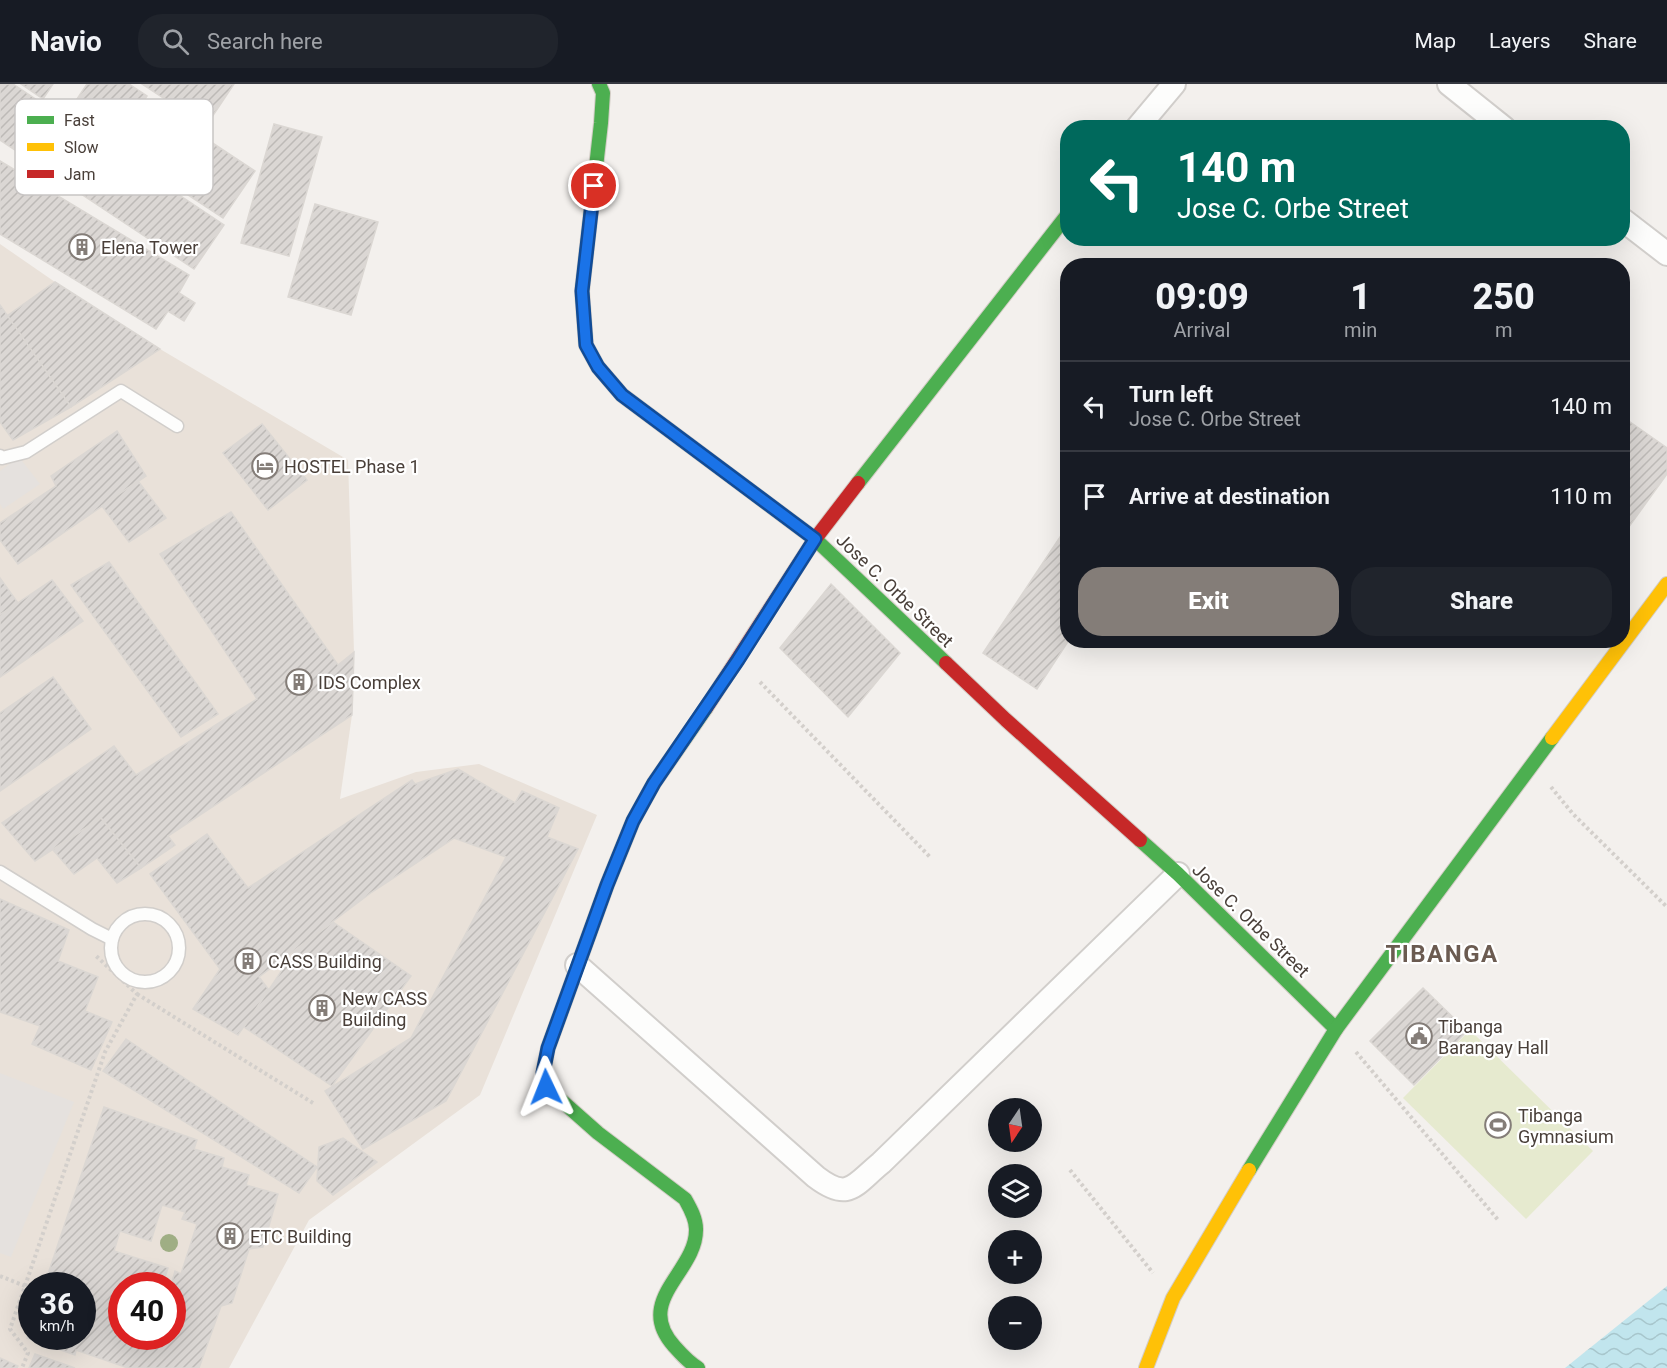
<!DOCTYPE html>
<html lang="en">
<head>
<meta charset="utf-8">
<style>
  :root { --surface:#171b24; --page:#20242c; --text:#f1f3f6; --muted:#9ea1a6; --line:#363941; --accent:#847d78 }
  body { margin:0; font-family:Roboto,sans-serif; background:var(--page); color:var(--text); height:100vh; display:flex; flex-direction:column; font-size:22px; white-space:nowrap }
  * { box-sizing:border-box; margin:0 }
  p { font-size:20px; color:var(--muted) }
  .icon { flex:none; width:33px; height:33px; fill:none; stroke:currentColor; stroke-width:2; stroke-linecap:round; stroke-linejoin:round }
  .map { position:relative; flex:1; overflow:hidden }
  .sheet { position:absolute; left:1060px; top:174px; width:570px; height:390px; display:flex; flex-direction:column; background:var(--surface); border-radius:24px; box-shadow:0 6px 24px #0002 }
  .sheet>* { flex:none }
  .guide { position:absolute; left:1060px; top:36px; width:570px; height:126px; border-radius:24px; box-shadow:0 6px 24px #0002; background:#00695c; color:#fff; overflow:hidden }
  .needle { width:39px; rotate:193deg }
  .buttons { position:absolute; left:988px; top:1014px; display:grid; gap:12px }
  .buttons a { display:grid; place-items:center; width:54px; height:54px; border-radius:50%; background:var(--surface); box-shadow:0 6px 24px #0002; font-size:30px }
  .speed { position:absolute; left:18px; top:1188px; display:flex; gap:12px; font-size:30px; font-weight:700; text-align:center }
  .speed>* { display:grid; place-content:center; width:78px; height:78px; border-radius:50%; background:var(--surface); box-shadow:0 6px 24px #0002; line-height:1 }
  .speed small { font-size:15px; font-weight:400 }
  .speed .limit { border:9px solid #d22; background:#fff; color:#111 }
  .pin { position:absolute; display:grid; place-items:center; width:51px; height:51px; color:#fff; margin:-26px; border:3px solid #fff; border-radius:50%; box-shadow:0 2px 6px #0007 }
  .me { position:absolute; width:66px; margin:-33px; rotate:358deg; stroke-linejoin:round; filter:drop-shadow(0 0 4px #0008) }
  .turn { display:flex; align-items:center; gap:21px; height:126px; padding:0 18px; font-size:27px }
  .turn .icon { width:78px; height:78px; stroke-width:2.5 }
  .turn b { display:block; font-size:42px; line-height:51px }
  .eta { display:flex; justify-content:space-evenly; align-items:center; height:102px; text-align:center }
  .eta b { font-size:36px; font-weight:800; line-height:42px }
  .button { display:flex; gap:12px; margin-top:auto; padding:12px 18px }
  .button a { flex:1; height:69px; border-radius:24px; background:var(--accent); color:#fff; font-size:24px; font-weight:800; line-height:69px; text-align:center }
  .button a+a { background:var(--page); color:var(--text) }
  ul { padding:0; list-style:none }
  li { display:flex; align-items:center; gap:18px; height:90px; padding:0 18px; border-top:2px solid var(--line) }
  li div { flex:1 }
  li b { display:block; font-size:22px }
  li em { font-style:normal }
  header { display:flex; align-items:center; gap:36px; box-sizing:border-box; height:84px; padding:0 30px; background:var(--surface); border-bottom:2px solid var(--line) }
  header strong { font-size:28px }
  nav { display:flex; gap:33px; margin-inline-start:auto; font-size:21px }
  .search { width:420px; height:54px; background:var(--page); display:flex; align-items:center; gap:15px; box-sizing:border-box; padding:0 21px; border-radius:24px; color:var(--muted); font-size:22px }
  .map>svg:first-child { display:block }
  .education { fill:#e9e1d9; fill-rule:evenodd }
  .grass { fill:#e6eacf }
  .parking { fill:#e5e1de }
  .water { fill:url(#water-waves) }
  .building { fill:url(#building-hatch); stroke:#dbd7d3; stroke-width:1.5; fill-rule:evenodd }
  .lines { fill:none; stroke-linecap:round; stroke-linejoin:round }
  .lane-casing { stroke:#d1cecb; stroke-width:15 }
  .street-casing { stroke:#d1cecb; stroke-width:26 }
  .fast-casing { stroke:#d3cdc6; stroke-width:16 }
  .slow-casing { stroke:#d3cdc6; stroke-width:16 }
  .jam-casing { stroke:#d3cdc6; stroke-width:16 }
  .path { stroke:#d3cfcb; stroke-width:4; stroke-dasharray:3 3; stroke-linecap:butt }
  .lane { stroke:#fdfdfc; stroke-width:12 }
  .street { stroke:#fdfdfc; stroke-width:22 }
  .fast { stroke:#4caf50; stroke-width:14 }
  .slow { stroke:#ffc107; stroke-width:14 }
  .jam { stroke:#c62828; stroke-width:14 }
  .tree { fill:#9fae84 }
  .route-casing { stroke:#114b97; stroke-width:15 }
  .route { stroke:#1a73e8; stroke-width:10 }
  .labels { text-anchor:middle; dominant-baseline:central; stroke-width:4.5; stroke-linejoin:round; paint-order:stroke }
  .poi-label { font-size:18px; fill:#493f39; stroke:#fff; text-anchor:start }
  .street-label { font-size:18px; fill:#493f39; stroke:#fff }
  .district-label { font-size:24px; font-weight:bold; letter-spacing:1.5px; fill:#6b5b51; stroke:#fff }
  .key { fill:#fff; stroke:#c8c5c4; stroke-width:1.5 }
  .key-label { font-size:16px; fill:#493f39 }
</style>
</head>
<body>
<header>
<strong>Navio</strong>
<div class="search"><svg class="icon" aria-label="search" viewBox="0 0 24 24"><circle cx="10" cy="10" r="6"/><path d="M15 15l6 6"/></svg>Search here</div>
<nav><a>Map</a><a>Layers</a><a>Share</a></nav>
</header>
<div class="map">
<svg width="1667" height="1284" viewBox="0 0 1667 1284">
  <defs>
    <pattern id="water-waves" width="16" height="10" patternUnits="userSpaceOnUse" patternTransform="scale(1.5)"><rect width="16" height="10" fill="#c1e5ed"/><path d="M0 5q4-4 8 0t8 0" fill="none" stroke="#a7c6cc"/></pattern>
    <pattern id="building-hatch" width="6" height="6" patternUnits="userSpaceOnUse" patternTransform="scale(1.5)"><rect width="6" height="6" fill="#dbd7d4"/><path d="M-1 1l2-2M0 6l6-6M5 7l2-2" fill="none" stroke="#bdbab7"/></pattern>
  </defs>
  <rect width="100%" height="100%" fill="#f3f0ed"/>
  <path class="education" d="M 0,160 L 55,198 L 160,265 L 348,376 L 354,568 L 352,631 L 340,715 L 416,688 L 479,680 L 597,731 L 480,1011 L 309,1136 L 229,1284 L 0,1284 ZM 32,1202 L 82,1202 L 82,1252 L 32,1252 ZM 122,1202 L 172,1202 L 172,1252 L 122,1252 Z"/>
  <polygon class="grass" points="1470,946 1593,1067 1526,1135 1403,1014"/>
  <g class="parking">
    <polygon points="19,373 40,400 3,425 0,420 0,387"/>
    <polygon points="0,989 74,1018 11,1173 0,1169"/>
  </g>
  <polygon class="water" points="1667,1202 1667,1284 1565,1284"/>
  <g class="building">
    <polygon points="0,0 13,0 224,141 194,185 0,56"/>
    <polygon points="21,0 53,0 43,15"/>
    <polygon points="87,0 129,0 147,12 115,61 67,30"/>
    <polygon points="142,0 234,0 206,42"/>
    <polygon points="274,40 322,53 289,172 241,159"/>
    <polygon points="211,58 255,87 223,134 179,105"/>
    <polygon points="0,77 189,191 179,209 195,219 184,237 168,227 156,245 0,150"/>
    <polygon points="315,120 378,138 351,231 288,213"/>
    <polygon points="55,198 160,265 71,323 7,232"/>
    <polygon points="0,221 71,323 13,356 0,338"/>
    <polygon points="1623,333 1667,364 1667,390 1623,451"/>
    <polygon points="262,340 307,396 268,426 223,369"/>
    <polygon points="117,347 146,392 18,480 0,456 0,439 56,402 51,392"/>
    <polygon points="138,397 166,434 129,458 102,422"/>
    <polygon points="231,428 338,581 354,568 352,631 168,752 175,761 141,784 101,734 35,777 2,739 114,662 136,691 257,615 160,470"/>
    <polygon points="1066,444 1068,445 1069,556 1037,605 983,569"/>
    <polygon points="109,478 218,630 181,653 71,501"/>
    <polygon points="0,494 18,519 0,531"/>
    <polygon points="52,496 83,537 0,593 0,531"/>
    <polygon points="831,500 900,569 848,633 780,564"/>
    <polygon points="53,593 91,645 0,707 0,629"/>
    <polygon points="458,685 515,719 522,707 559,724 547,753 578,765 446,1017 363,1065 325,1007 411,954 506,773 454,754 372,808 259,893 269,906 238,951 193,925 220,885 150,790 207,750 248,804 412,696 415,700"/>
    <polygon points="101,734 141,784 117,799 97,774 74,790 53,766"/>
    <polygon points="0,815 69,846 58,877 98,893 85,927 112,938 91,986 32,960 40,942 0,928"/>
    <polygon points="333,838 411,892 332,1002 244,943 294,868"/>
    <polygon points="1423,904 1467,947 1414,1001 1370,957"/>
    <polygon points="126,955 317,1083 299,1109 103,987"/>
    <path d="M 104,1023 L 197,1056 L 194,1065 L 224,1074 L 222,1083 L 249,1091 L 246,1101 L 278,1110 L 263,1163 L 249,1165 L 232,1219 L 221,1222 L 199,1284 L 128,1284 L 76,1266 L 75,1271 L 27,1254 L 32,1240 L 32,1252 L 82,1252 L 82,1202 L 44,1202 ZM 162,1121 L 185,1128 L 182,1135 L 197,1140 L 181,1190 L 175,1187 L 171,1202 L 172,1202 L 172,1252 L 122,1252 L 122,1202 L 162,1202 L 168,1184 L 114,1167 L 120,1147 L 151,1157 Z"/>
    <polygon points="343,1054 377,1078 333,1111 317,1097 319,1063"/>
    <polygon points="35,1270 75,1284 29,1284"/>
    <polygon points="0,1274 18,1282 17,1284 0,1284"/>
  </g>
  <g class="lines">
    <g class="lane-casing">
      <g id="lane">
        <polyline points="0,372 2,374 26,368 121,307 177,342"/>
        <polyline points="0,788 92,845 112,855"/>
        <circle cx="145" cy="864" r="34"/>
      </g>
    </g>
    <g class="street-casing">
      <g id="street">
        <polyline points="1449,0 1504,44"/>
        <polyline points="1137,44 1174,0"/>
        <polyline points="1623,136 1667,170"/>
        <path d="M 577,881 L 816,1093 C 849,1118 854,1101 881,1079 L 1178,790"/>
      </g>
    </g>
    <g class="fast-casing">
      <g id="fast">
        <polyline points="599,0 603,9 601,39 582,207 586,261 598,283 622,311 815,455 946,579"/>
        <polyline points="858,399 1068,130"/>
        <polyline points="1140,756 1178,790 1336,945"/>
        <polyline points="1249,1086 1336,945 1552,654"/>
        <path d="M 698,1284 C 688,1278 682,1271 674,1262 C 633,1216 697,1188 696,1145 C 696,1134 690,1124 685,1115 L 598,1049 L 546,1003 L 543,989 L 548,964 L 607,801 L 633,737 L 654,699 L 706,624"/>
      </g>
    </g>
    <g class="slow-casing">
      <g id="slow">
        <polyline points="1552,654 1667,500"/>
        <polyline points="1146,1284 1173,1214 1249,1086"/>
      </g>
    </g>
    <g class="jam-casing">
      <g id="jam">
        <polyline points="946,579 1006,636 1140,756"/>
        <polyline points="706,624 815,455 858,399"/>
      </g>
    </g>
    <g class="path">
      <polyline points="760,598 931,774"/>
      <polyline points="1551,703 1573,730 1667,823"/>
      <polyline points="137,910 313,1019"/>
      <polyline points="1356,968 1499,1137"/>
      <polyline points="1070,1086 1153,1189"/>
      <polyline points="0,1192 25,1202 10,1245 28,1269 22,1284"/>
      <polyline points="25,1202 105,968 137,910 95,871"/>
    </g>
    <use href="#lane" class="lane"/>
    <use href="#street" class="street"/>
    <use href="#fast" class="fast"/>
    <use href="#slow" class="slow"/>
    <use href="#jam" class="jam"/>
  </g>
  <circle class="tree" cx="169" cy="1159" r="9"/>
  <g class="lines">
    <g class="route-casing">
      <polyline id="route" points="546,1003 543,989 548,964 607,801 633,737 654,699 738,576 815,455 622,311 598,283 586,261 582,207 594,102"/>
    </g>
    <use href="#route" class="route"/>
  </g>
  <defs>
    <g id="building-ring" transform="scale(1.35)"><circle r="9.5" fill="#fff" stroke="#847d78" stroke-width="1.5"/><path d="M-4-6H4V6H1V3H-1V6H-4ZM-2.5-4.3h1.7v1.8h-1.7ZM.8-4.3h1.7v1.8H.8ZM-2.5-1h1.7V.8h-1.7ZM.8-1h1.7V.8H.8Z" fill="#847d78"/></g>
    <g id="hotel-ring" transform="scale(1.35)"><circle r="9.5" fill="#fff" stroke="#847d78" stroke-width="1.5"/><path d="M-6-4.5h1.5V1H6V5H4.5V3h-9V5H-6ZM-4 0a1.8 1.8 0 1 1 3.6 0ZM.5 0V-2.5h3Q6-2.5 6 0Z" fill="#847d78"/></g>
    <g id="civic-ring" transform="scale(1.35)"><circle r="9.5" fill="#fff" stroke="#847d78" stroke-width="1.5"/><path d="M-.6-6.5H3V-4.5H.6V-3L4-1V1h2V6H-6V1h2V-1L-.6-3ZM-1.2 2.5V6h2.4V2.5Z" fill="#847d78"/></g>
    <g id="stadium-ring" transform="scale(1.35)"><circle r="9.5" fill="#fff" stroke="#847d78" stroke-width="1.5"/><path d="M0-5a6.5 5 0 1 0 0 10a6.5 5 0 1 0 0-10ZM-3.5-1.8h7v3.6h-7Z" fill="#847d78"/></g>
  </defs>
  <g fill-rule="evenodd">
    <use href="#building-ring" x="82" y="163"/>
    <use href="#hotel-ring" x="265" y="382"/>
    <use href="#building-ring" x="299" y="598"/>
    <use href="#building-ring" x="248" y="877"/>
    <use href="#building-ring" x="322" y="924"/>
    <use href="#civic-ring" x="1419" y="952"/>
    <use href="#stadium-ring" x="1498" y="1041"/>
    <use href="#building-ring" x="230" y="1152"/>
  </g>
  <g class="labels">
    <g class="poi-label">
      <text x="101" y="163">Elena Tower</text>
      <text x="284" y="382">HOSTEL Phase 1</text>
      <text x="318" y="598">IDS Complex</text>
      <text x="268" y="877">CASS Building</text>
      <text x="342" y="914">New CASS<tspan x="342" dy="21">Building</tspan></text>
      <text x="1438" y="942">Tibanga<tspan x="1438" dy="21">Barangay Hall</tspan></text>
      <text x="1518" y="1031">Tibanga<tspan x="1518" dy="21">Gymnasium</tspan></text>
      <text x="250" y="1152">ETC Building</text>
    </g>
    <g class="street-label">
      <text transform="translate(895 506) rotate(44)">Jose C. Orbe Street</text>
      <text transform="translate(1251 836) rotate(44)">Jose C. Orbe Street</text>
    </g>
    <g class="district-label">
      <text x="1442" y="870">TIBANGA</text>
    </g>
  </g>
  <rect x="15" y="15" width="198" height="96" rx="9" class="key"/>
  <rect x="27" y="32" width="27" height="8" fill="#4caf50"/>
  <rect x="27" y="59" width="27" height="8" fill="#ffc107"/>
  <rect x="27" y="86" width="27" height="8" fill="#c62828"/>
  <g class="key-label">
    <text x="64" y="42">Fast</text>
    <text x="64" y="69">Slow</text>
    <text x="64" y="96">Jam</text>
  </g>
</svg>
<div class="buttons">
<a><svg class="needle" viewBox="-14 -14 28 28"><path d="M0-13l5 13h-10z" fill="#e53935"/><path d="M0 13l5-13h-10z" fill="#9ea1a6"/></svg></a>
<a><svg class="icon" aria-label="layers" viewBox="0 0 24 24"><path d="M12 4l9 5-9 5-9-5zM3 14l9 5 9-5"/></svg></a>
<a>+</a>
<a>−</a>
</div>
<div class="speed"><div>36<small>km/h</small></div><div class="limit">40</div></div>
<div class="pin" style="left:594px;top:102px;background:#d93025"><svg class="icon" aria-label="arrive" viewBox="0 0 24 24"><path d="M6 21V4h12l-3 4 3 4H6"/></svg></div>
<svg class="me" style="left:546px;top:1003px" viewBox="-20 -20 40 40"><path d="M0-17L14 15 0 8-14 15z" fill="#1a73e8" stroke="#fff" stroke-width="4"/></svg>
<div class="guide">
<div class="turn"><svg class="icon" aria-label="left" viewBox="0 0 24 24"><path d="M17 20v-9H6M10 6l-5 5 5 5"/></svg><div><b>140 m</b>Jose C. Orbe Street</div></div>
</div>
<section class="sheet">
<div class="eta">
<div><b>09:09</b><p>Arrival</p></div>
<div><b>1</b><p>min</p></div>
<div><b>250</b><p>m</p></div>
</div>
<ul>
<li><svg class="icon" aria-label="left" viewBox="0 0 24 24"><path d="M17 20v-9H6M10 6l-5 5 5 5"/></svg><div><b>Turn left</b><p>Jose C. Orbe Street</p></div><em>140 m</em></li>
<li><svg class="icon" aria-label="arrive" viewBox="0 0 24 24"><path d="M6 21V4h12l-3 4 3 4H6"/></svg><div><b>Arrive at destination</b></div><em>110 m</em></li>
</ul>
<div class="button"><a>Exit</a><a>Share</a></div>
</section>
</div>
</body>
</html>
